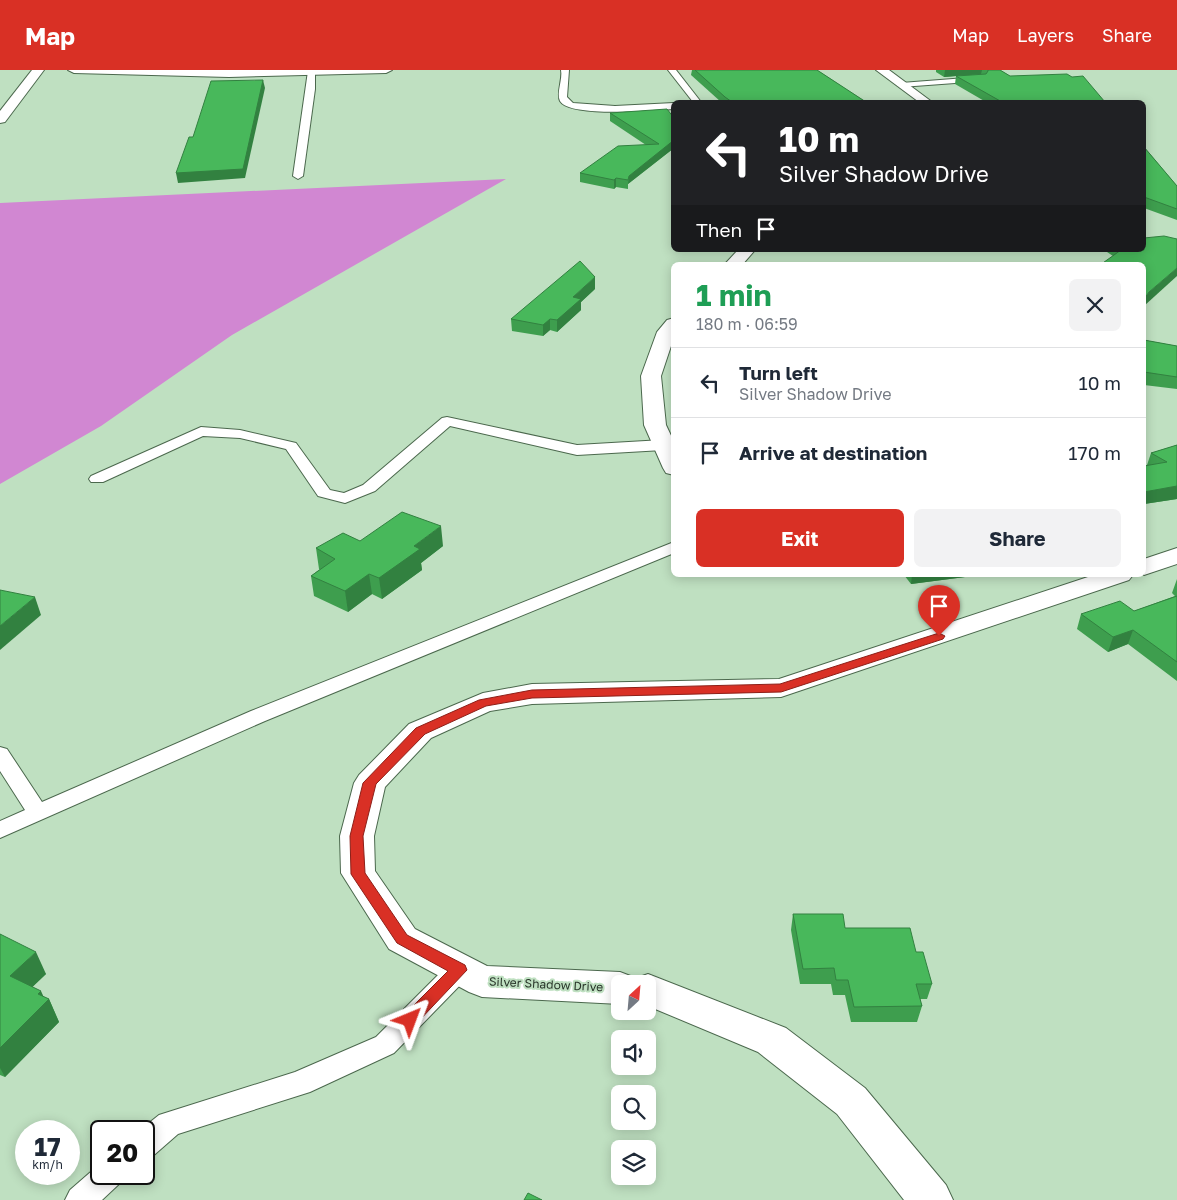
<!DOCTYPE html>
<html lang="en">
<head>
<meta charset="utf-8">
<style>
  :root { --surface:#fff; --page:#f2f2f3; --text:#1f2937; --muted:#747a83; --line:#e0e1e3; --accent:#d93025 }
  body { margin:0; font-family:"Golos Text",sans-serif; background:var(--page); color:var(--text); height:100vh; display:flex; flex-direction:column; font-size:19px; white-space:nowrap }
  * { box-sizing:border-box; margin:0 }
  p { font-size:16px; color:var(--muted) }
  .icon { flex:none; width:28px; height:28px; fill:none; stroke:currentColor; stroke-width:2; stroke-linecap:round; stroke-linejoin:round }
  .map { position:relative; flex:1; overflow:hidden }
  .panel { position:absolute; left:671px; top:192px; width:475px; height:315px; display:flex; flex-direction:column; background:var(--surface); border-radius:8px; box-shadow:0 2px 12px #0003 }
  .panel>* { flex:none }
  .guide { position:absolute; left:671px; top:30px; width:475px; height:152px; border-radius:8px; box-shadow:0 2px 12px #0003; background:#202124; color:#fff; overflow:hidden }
  .needle { width:32px; rotate:26deg }
  .buttons { position:absolute; left:611px; top:905px; display:grid; gap:10px }
  .buttons a { display:grid; place-items:center; width:45px; height:45px; border-radius:8px; background:var(--surface); box-shadow:0 2px 12px #0003; font-size:25px }
  .speed { position:absolute; left:15px; top:1050px; display:flex; gap:10px; font-size:25px; font-weight:700; text-align:center }
  .speed>* { display:grid; place-content:center; width:65px; height:65px; border-radius:50%; background:var(--surface); box-shadow:0 2px 12px #0003; line-height:1 }
  .speed small { font-size:12px; font-weight:400 }
  .speed .limit { border:2px solid #111; border-radius:8px; background:#fff; color:#111 }
  .pin { position:absolute; display:grid; place-items:center; width:42px; height:42px; color:#fff; margin:-51px -21px; border-radius:50% 50% 50% 0; rotate:-45deg; box-shadow:0 0 5px #0007 }
  .pin .icon { rotate:45deg }
  .me { position:absolute; width:55px; margin:-28px; rotate:44deg; stroke-linejoin:round; filter:drop-shadow(0 0 4px #0008) }
  .turn { display:flex; align-items:center; gap:18px; height:105px; padding:0 25px; font-size:22px }
  .turn .icon { width:65px; height:65px; stroke-width:2.5 }
  .turn b { display:block; font-size:35px; line-height:42px }
  .then { display:flex; align-items:center; height:48px; padding:0 25px; background:#0003; gap:10px; font-size:19px }
  .round { display:grid; place-items:center; flex:none; width:52px; height:52px; border-radius:8px; background:var(--page) }
  .headline { display:flex; align-items:center; justify-content:space-between; height:85px; padding:0 25px }
  h1 { font-size:30px; font-weight:700; line-height:38px; color:#1e9e55 }
  .action { display:flex; gap:10px; margin-top:auto; padding:10px 25px }
  .action a { flex:1; height:58px; border-radius:8px; background:var(--accent); color:#fff; font-size:20px; font-weight:700; line-height:58px; text-align:center }
  .action a+a { background:var(--page); color:var(--text) }
  ul { padding:0; list-style:none }
  li { display:flex; align-items:center; gap:15px; height:70px; padding:0 25px; border-top:1px solid var(--line) }
  li div { flex:1 }
  li b { display:block; font-size:19px }
  li em { font-style:normal }
  header { display:flex; align-items:center; gap:30px; box-sizing:border-box; height:70px; padding:0 25px; background:var(--accent); color:#fff }
  header strong { font-size:24px }
  nav { display:flex; gap:28px; margin-inline-start:auto; font-size:18px }
  .map>svg:first-child { display:block }
  .green { fill:#d187d2 }
  .lines { fill:none; stroke-linecap:round; stroke-linejoin:round }
  .lane-casing { stroke:#4b684d; stroke-width:2 }
  .street-casing { stroke:#4b684d; stroke-width:2 }
  .secondary-casing { stroke:#4b684d; stroke-width:2 }
  .lane { fill:#fff; fill-rule:evenodd }
  .street { fill:#fff; fill-rule:evenodd }
  .secondary { fill:#fff; fill-rule:evenodd }
  .wall { fill:#3e9e4e }
  .shaded-wall { fill:#328140 }
  .building { fill:#48b85b; stroke:#328140 }
  .route { fill:#d93025; stroke:#8d1f18 }
  .labels { text-anchor:middle; dominant-baseline:central; stroke-width:4; stroke-linejoin:round; paint-order:stroke }
  .street-label { font-size:12px; fill:#29362a; stroke:#bfe0c1 }
</style>
</head>
<body>
<header>
<strong>Map</strong>
<nav><a>Map</a><a>Layers</a><a>Share</a></nav>
</header>
<div class="map">
<svg width="1177" height="1130" viewBox="0 0 1177 1130">
  <rect width="100%" height="100%" fill="#bfe0c1"/>
  <polygon class="green" points="506,109 232,265 101,356 0,414 0,133"/>
  <g class="lines">
    <g class="lane-casing">
      <g id="lane">
        <path d="M 561,0 L 569,0 L 567,27 L 573,33 L 615,36 L 674,33 L 674,39 C 654,40 570,48 560,31 C 556,23 563,9 561,0 Z"/>
        <polygon points="668,0 676,0 701,32 693,32"/>
        <polygon points="308,1 315,3 315,19 303,106 298,109 293,106"/>
        <polygon points="979,7 982,7 982,11 901,17 897,15 901,13"/>
        <polygon points="447,347 577,375 663,370 668,372 671,375 668,378 663,380 577,385 450,356 375,421 345,433 318,426 286,379 240,368 203,366 103,412 91,412 89,409 91,406 201,357 240,360 296,373 330,420 344,423 363,415 442,348"/>
        <polygon points="674,472 674,483 265,651 0,768 0,751 25,740 0,701 0,677 7,679 42,732 251,641"/>
        <polygon points="460,889 469,892 473,899 469,906 394,983 310,1022 178,1064 154,1085 144,1088 144,1061 139,1061 159,1045 295,1002 376,967 451,892"/>
        <polygon points="101,1093 101,1104 123,1104 119,1114 102,1130 65,1130 70,1120"/>
      </g>
    </g>
    <g class="street-casing">
      <g id="street">
        <polygon points="32,0 44,0 5,52 0,53 0,41"/>
        <polygon points="876,0 889,0 932,32 919,32"/>
        <polygon points="738,180 755,180 742,195 724,195"/>
        <polygon points="674,248 674,267 661,306 666,355 674,372 674,405 666,403 663,398 644,355 641,306 657,262 667,250"/>
        <polygon points="1177,478 1177,494 1144,505 1144,489"/>
        <polygon points="1094,505 1133,505 1129,510 781,627 532,634 490,641 431,668 385,717 374,766 375,801 415,859 487,896 620,902 633,907 634,909 648,904 786,958 865,1018 946,1115 953,1130 904,1130 837,1044 758,982 648,936 648,914 620,914 620,934 482,927 469,922 389,879 341,803 340,766 354,713 359,705 409,654 483,623 532,614 779,609"/>
      </g>
    </g>
    <g class="secondary-casing">
      <polygon id="secondary" points="68,0 392,0 386,3 229,7 74,3"/>
    </g>
    <use href="#lane" class="lane"/>
    <use href="#street" class="street"/>
    <use href="#secondary" class="secondary"/>
  </g>
  <g class="wall">
    <polygon points="692,0 817,0 866,32 721,32 691,5"/>
    <polygon points="936,0 1000,0 1010,6 1105,32 986,32 955,14 956,6 944,7 936,2"/>
    <polygon points="610,43 674,48 674,78 628,114 628,119 616,117 614,119 580,112 580,103 646,75 610,51"/>
    <polygon points="1144,77 1177,116 1177,150 1144,138"/>
    <polygon points="1107,180 1144,180 1146,234 1113,186 1107,182"/>
    <polygon points="595,219 581,232 581,240 557,262 550,260 543,266 512,261 511,249"/>
    <polygon points="1144,270 1177,276 1177,319 1144,315"/>
    <polygon points="1177,375 1177,429 1144,434 1144,396 1147,395 1151,383"/>
    <polygon points="360,471 443,476 421,493 422,500 382,529 372,524 348,542 314,526 311,506 320,499 319,499 316,478"/>
    <polygon points="904,505 965,505 965,507 911,514"/>
    <polygon points="1177,509 1177,611 1128,574 1108,582 1077,559 1081,544 1134,541 1175,526 1172,523"/>
    <polygon points="793,844 845,858 916,882 932,914 927,929 920,929 922,936 917,952 851,952 845,925 833,925 831,914 800,914 791,860"/>
    <polygon points="0,864 46,904 32,917 43,927 49,929 59,952 5,1007 0,1005"/>
  </g>
  <g class="shaded-wall">
    <polygon points="945,0 982,0 981,4 944,7"/>
    <polygon points="263,10 265,18 245,108 178,113 176,103"/>
    <polygon points="674,70 674,78 628,114 629,106"/>
    <polygon points="616,108 616,117 614,119 614,110"/>
    <polygon points="1177,198 1177,206 1144,236 1144,229 1149,222"/>
    <polygon points="595,207 595,219 581,232 581,240 557,262 557,250 573,227"/>
    <polygon points="550,249 550,260 543,266 543,255"/>
    <polygon points="1177,416 1177,429 1144,434 1144,422"/>
    <polygon points="441,456 443,476 421,493 422,500 382,529 379,508 414,476"/>
    <polygon points="369,504 372,524 348,542 345,521"/>
    <polygon points="912,505 965,505 965,507 911,514"/>
    <polygon points="35,527 41,545 0,580 0,556"/>
    <polygon points="1133,560 1128,574 1108,582 1113,567"/>
    <polygon points="36,882 46,904 21,928 10,906"/>
    <polygon points="41,921 46,932 49,929 59,952 5,1007 0,998 0,978 38,924"/>
  </g>
  <g class="building">
    <polygon points="695,0 817,0 866,32 732,32 725,27"/>
    <polygon points="988,0 1000,0 1010,6 1067,4 1072,7 1083,6 1105,32 1002,32 956,6 986,4 988,1"/>
    <polygon points="263,10 243,99 176,103 189,67 193,67 211,11"/>
    <polygon points="667,39 674,48 674,70 629,106 628,110 616,108 614,110 580,103 618,76 659,74 610,43"/>
    <polygon points="1144,77 1177,116 1177,139 1144,127"/>
    <polygon points="1164,166 1177,169 1177,198 1149,222 1144,229 1144,195 1100,195 1121,180 1144,180 1144,168"/>
    <polygon points="580,191 595,207 573,227 581,229 557,250 550,249 543,255 511,249"/>
    <polygon points="1144,270 1177,276 1177,307 1144,302"/>
    <polygon points="1177,375 1177,416 1144,422 1144,396 1167,392 1151,383"/>
    <polygon points="402,442 441,456 414,476 420,479 379,508 369,504 345,521 311,506 335,489 316,478 343,463 360,471"/>
    <polygon points="0,520 35,527 0,556"/>
    <polygon points="1177,526 1177,592 1133,560 1113,567 1081,544 1120,531 1134,541"/>
    <polygon points="793,844 843,844 845,858 910,858 916,882 923,882 932,914 916,914 922,936 854,937 848,910 836,910 834,898 803,899"/>
    <polygon points="0,864 36,882 10,906 41,921 38,924 49,929 0,978"/>
    <polygon points="528,1123 542,1130 524,1130"/>
  </g>
  <polygon class="route" points="939,563 945,566 943,569 781,622 532,628 486,636 425,664 376,714 363,766 365,803 407,865 465,895 467,900 415,955 410,957 404,955 402,950 404,945 448,901 397,873 351,804 350,766 363,713 416,658 479,630 532,620 780,614"/>
  <g class="labels">
    <g class="street-label">
      <text transform="translate(546 914) rotate(3)">Silver Shadow Drive</text>
    </g>
  </g>
</svg>
<div class="buttons">
<a><svg class="needle" viewBox="-14 -14 28 28"><path d="M0-13l5 13h-10z" fill="#e53935"/><path d="M0 13l5-13h-10z" fill="#747a83"/></svg></a>
<a><svg class="icon" aria-label="sound" viewBox="0 0 24 24"><path d="M4 9h4l5-4v14l-5-4H4zM17 9q2 3 0 6"/></svg></a>
<a><svg class="icon" aria-label="search" viewBox="0 0 24 24"><circle cx="10" cy="10" r="6"/><path d="M15 15l6 6"/></svg></a>
<a><svg class="icon" aria-label="layers" viewBox="0 0 24 24"><path d="M12 4l9 5-9 5-9-5zM3 14l9 5 9-5"/></svg></a>
</div>
<div class="speed"><div>17<small>km/h</small></div><div class="limit">20</div></div>
<div class="pin" style="left:939px;top:566px;background:#d93025"><svg class="icon" aria-label="arrive" viewBox="0 0 24 24"><path d="M6 21V4h12l-3 4 3 4H6"/></svg></div>
<svg class="me" style="left:410px;top:950px" viewBox="-20 -20 40 40"><path d="M0-17L14 15 0 8-14 15z" fill="#d93025" stroke="#fff" stroke-width="4"/></svg>
<div class="guide">
<div class="turn"><svg class="icon" aria-label="left" viewBox="0 0 24 24"><path d="M17 20v-9H6M10 6l-5 5 5 5"/></svg><div><b>10 m</b>Silver Shadow Drive</div></div>
<div class="then">Then<svg class="icon" aria-label="arrive" viewBox="0 0 24 24"><path d="M6 21V4h12l-3 4 3 4H6"/></svg></div>
</div>
<section class="panel">
<div class="headline"><div><h1>1 min</h1><p>180 m · 06:59</p></div><a class="round"><svg class="icon" aria-label="close" viewBox="0 0 24 24"><path d="M6 6l12 12M18 6L6 18"/></svg></a></div>
<ul>
<li><svg class="icon" aria-label="left" viewBox="0 0 24 24"><path d="M17 20v-9H6M10 6l-5 5 5 5"/></svg><div><b>Turn left</b><p>Silver Shadow Drive</p></div><em>10 m</em></li>
<li><svg class="icon" aria-label="arrive" viewBox="0 0 24 24"><path d="M6 21V4h12l-3 4 3 4H6"/></svg><div><b>Arrive at destination</b></div><em>170 m</em></li>
</ul>
<div class="action"><a>Exit</a><a>Share</a></div>
</section>
</div>
</body>
</html>
